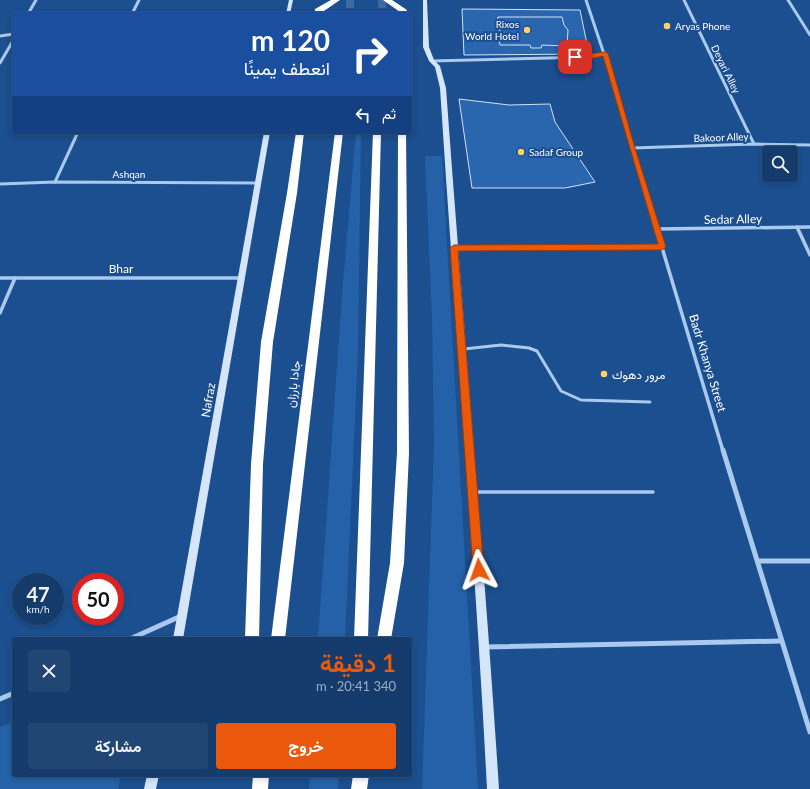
<!DOCTYPE html>
<html lang="ar">
<head>
<meta charset="utf-8">
<style>
  :root { --surface:#143b6b; --page:#214673; --text:#f1f3f6; --muted:#9dadc1; --line:#33557e; --accent:#ea580c }
  body { margin:0; font-family:Lato,Vazirmatn,sans-serif; background:var(--page); color:var(--text); direction:rtl; height:100vh; display:flex; flex-direction:column; font-size:15px; white-space:nowrap }
  * { box-sizing:border-box; margin:0 }
  p { font-size:13px; color:var(--muted) }
  .icon { flex:none; width:22px; height:22px; fill:none; stroke:currentColor; stroke-width:2; stroke-linecap:round; stroke-linejoin:round }
  .map { position:relative; flex:1; overflow:hidden; direction:ltr }
  .details { position:absolute; left:12px; top:637px; width:400px; height:140px; display:flex; flex-direction:column; background:var(--surface); border-radius:4px; box-shadow:0 2px 6px #0003,0 0 0 1px var(--line); direction:rtl }
  .details>* { flex:none }
  .top-card { position:absolute; left:12px; top:12px; width:400px; height:122px; border-radius:4px; box-shadow:0 2px 6px #0003,0 0 0 1px var(--line); direction:rtl; background:#1a4fa0; color:#fff; overflow:hidden }
  .tools { position:absolute; left:762px; top:146px; display:grid; gap:8px }
  .tools a { display:grid; place-items:center; width:36px; height:36px; border-radius:4px; background:var(--surface); box-shadow:0 2px 6px #0003,0 0 0 1px var(--line); font-size:20px }
  .speed { position:absolute; left:12px; top:573px; display:flex; gap:8px; font-size:20px; font-weight:700; text-align:center }
  .speed>* { display:grid; place-content:center; width:52px; height:52px; border-radius:50%; background:var(--surface); box-shadow:0 2px 6px #0003,0 0 0 1px var(--line); line-height:1 }
  .speed small { font-size:10px; font-weight:400 }
  .speed .limit { border:6px solid #d22; background:#fff; color:#111 }
  .pin { position:absolute; display:grid; place-items:center; width:34px; height:34px; color:#fff; margin:-17px; border-radius:8px; box-shadow:0 2px 6px #0006 }
  .me { position:absolute; width:44px; margin:-22px; rotate:356deg; stroke-linejoin:round; filter:drop-shadow(0 0 3px #0008) }
  .turn { display:flex; align-items:center; gap:14px; height:84px; padding:0 16px; font-size:18px }
  .turn .icon { width:52px; height:52px; stroke-width:2.5 }
  .turn b { display:block; font-size:28px; line-height:34px }
  .then { display:flex; align-items:center; height:38px; padding:0 16px; background:#0003; gap:8px; font-size:15px }
  .round { display:grid; place-items:center; flex:none; width:42px; height:42px; border-radius:4px; background:var(--page) }
  .headline { display:flex; align-items:center; justify-content:space-between; height:68px; padding:0 16px }
  h1 { font-size:24px; font-weight:700; line-height:30px; color:var(--accent) }
  .primary-button { display:flex; gap:8px; margin-top:auto; padding:8px 16px }
  .primary-button a { flex:1; height:46px; border-radius:4px; background:var(--accent); color:#fff; font-size:16px; font-weight:700; line-height:46px; text-align:center }
  .primary-button a+a { background:var(--page); color:var(--text) }
  .map>svg:first-child { display:block }
  .green { fill:#2461a8 }
  .building { fill:#2a66ad; stroke:#cfe3fa }
  .lines { fill:none; stroke-linecap:round; stroke-linejoin:round }
  .motorway-tunnel { stroke:#3d69a0; stroke-width:8; stroke-dasharray:8 4; stroke-linecap:butt }
  .service-far1 { stroke:#a9c9ee; stroke-width:3 }
  .service { stroke:#a9c9ee; stroke-width:3.5 }
  .minor-far2 { stroke:#a9c9ee; stroke-width:3 }
  .minor-far1 { stroke:#a9c9ee; stroke-width:3.5 }
  .minor { stroke:#a9c9ee; stroke-width:5 }
  .secondary { fill:#d6e6fa; fill-rule:evenodd }
  .motorway { fill:#fff; fill-rule:evenodd }
  .route { fill:#ea580c; stroke:#983908 }
  .poi-dot { fill:#ffd166; stroke:#1b4f8f; stroke-width:1.5 }
  .labels { text-anchor:middle; dominant-baseline:central; stroke-width:4; stroke-linejoin:round; paint-order:stroke }
  .far-poi-label { font-size:10px; fill:#fff; stroke:#1b4f8f; text-anchor:start }
  .far-street-label { font-size:10px; fill:#fff; stroke:#1b4f8f }
  .street-label { font-size:12px; fill:#fff; stroke:#1b4f8f }
  .poi-label { font-size:12px; fill:#fff; stroke:#1b4f8f; text-anchor:start }
</style>
</head>
<body>
<div class="map">
<svg width="810" height="789" viewBox="0 0 810 789">
  <rect width="100%" height="100%" fill="#1b4f8f"/>
  <g class="green">
    <polygon points="356,132 361,132 358,351 345,639 318,639 342,295"/>
    <polygon points="425,156 442,156 478,789 422,789 434,443 432,318"/>
    <polygon points="14,721 14,775 121,775 118,789 0,789 0,727"/>
    <polygon points="310,775 339,775 338,789 309,789"/>
  </g>
  <g class="building">
    <polygon points="462,9 580,10 589,54 464,55"/>
    <polygon points="498,17 562,17 564,25 568,30 567,46 542,45 541,48 531,48 530,45 500,45 499,39 503,38 500,38 501,34 497,22"/>
    <polygon points="459,99 509,105 550,104 555,122 595,182 565,188 472,188"/>
  </g>
  <g class="lines">
    <g class="motorway-tunnel">
      <polyline points="350,0 350,14"/>
      <polyline points="382,0 382,14"/>
    </g>
    <polyline class="service-far1" points="464,349 501,345 529,348 537,351 561,391 581,400 650,402"/>
    <polyline class="service" points="475,492 653,492"/>
    <g class="minor-far2">
      <polyline points="586,0 607,63 646,195"/>
      <polyline points="684,0 754,144"/>
      <polyline points="788,0 810,35"/>
      <polyline points="28,14 36,0"/>
      <polyline points="132,14 139,0"/>
      <polyline points="0,36 14,34"/>
      <polyline points="432,61 591,57 605,53"/>
      <polyline points="0,63 14,39"/>
      <polyline points="632,148 754,144 810,145"/>
      <polyline points="55,182 78,132"/>
      <polyline points="0,184 55,182 258,183"/>
    </g>
    <g class="minor-far1">
      <polyline points="646,194 723,451"/>
      <polyline points="797,227 810,255"/>
      <polyline points="657,229 810,227"/>
      <polyline points="454,248 662,247"/>
      <polyline points="0,278 242,278"/>
      <polyline points="0,313 15,278"/>
    </g>
    <g class="minor">
      <polyline points="723,450 810,732"/>
      <polyline points="758,561 810,561"/>
      <polyline points="130,639 181,616"/>
      <polyline points="485,647 781,641"/>
      <polyline points="0,699 14,693"/>
    </g>
    <g class="secondary">
      <polygon points="289,0 293,0 290,14 286,14"/>
      <path d="M 423,0 L 427,0 L 429,47 L 434,60 L 440,66 L 446,88 C 463,322 484,555 499,789 L 487,789 C 475,555 455,322 440,88 L 435,67 L 429,61 L 423,47 Z"/>
      <polygon points="264,132 270,132 183,639 173,639"/>
      <polygon points="147,775 159,775 156,789 144,789"/>
    </g>
    <g class="motorway">
      <polygon points="331,0 340,0 321,13 315,13 315,9"/>
      <polygon points="383,0 392,0 407,10 406,12 400,12"/>
      <polygon points="296,132 304,132 297,193 273,342 263,464 259,639 245,639 251,464 261,342 287,193"/>
      <polygon points="335,132 343,132 285,639 271,639"/>
      <polygon points="373,132 381,132 368,639 354,639"/>
      <polygon points="398,132 406,132 409,453 404,563 391,639 377,639 390,563 397,453"/>
      <polygon points="253,775 269,775 268,789 252,789"/>
      <polygon points="353,775 369,775 367,789 351,789"/>
    </g>
  </g>
  <path class="route" d="M 605,52 L 608,53 L 635,148 L 666,247 L 662,250 L 458,251 L 484,570 L 483,573 L 479,575 L 475,573 L 473,570 L 450,248 L 454,245 L 658,244 L 603,56 C 594,58 580,62 572,57 C 576,55 598,53 605,52 Z"/>
  <g class="poi-dot">
    <circle cx="667" cy="26" r="4"/>
    <circle cx="527" cy="30" r="4"/>
    <circle cx="521" cy="152" r="4"/>
    <circle cx="604" cy="374" r="4"/>
  </g>
  <g class="labels">
    <g class="far-poi-label">
      <text x="519" y="24" text-anchor="end">Rixos<tspan x="519" dy="12">World Hotel</tspan></text>
      <text x="675" y="26">Aryas Phone</text>
      <text x="529" y="152">Sadaf Group</text>
    </g>
    <g class="far-street-label">
      <text transform="translate(726 69) rotate(64)">Deyari Alley</text>
      <text transform="translate(721 137) rotate(-2)">Bakoor Alley</text>
      <text x="129" y="174">Ashqan</text>
    </g>
    <g class="street-label">
      <text transform="translate(733 219) rotate(-1)">Sedar Alley</text>
      <text x="121" y="268">Bhar</text>
      <text transform="translate(708 363) rotate(73)">Badr Khanya Street</text>
      <text transform="translate(293 384) rotate(-83)">جادا بارزان</text>
      <text transform="translate(208 400) rotate(-80)">Nafraz</text>
    </g>
    <g class="poi-label">
      <text x="612" y="374">مرور دهوك</text>
    </g>
  </g>
</svg>
<div class="tools">
<a><svg class="icon" aria-label="search" viewBox="0 0 24 24"><circle cx="10" cy="10" r="6"/><path d="M15 15l6 6"/></svg></a>
</div>
<div class="speed"><div>47<small>km/h</small></div><div class="limit">50</div></div>
<div class="pin" style="left:575px;top:57px;background:#d93025"><svg class="icon" aria-label="arrive" viewBox="0 0 24 24"><path d="M6 21V4h12l-3 4 3 4H6"/></svg></div>
<svg class="me" style="left:479px;top:570px" viewBox="-20 -20 40 40"><path d="M0-17L14 15 0 8-14 15z" fill="#ea580c" stroke="#fff" stroke-width="4"/></svg>
<div class="top-card">
<div class="turn"><svg class="icon" aria-label="right" viewBox="0 0 24 24"><path d="M7 20v-9h11M14 6l5 5-5 5"/></svg><div><b>120 m</b>انعطف يمينًا</div></div>
<div class="then">ثم<svg class="icon" aria-label="left" viewBox="0 0 24 24"><path d="M17 20v-9H6M10 6l-5 5 5 5"/></svg></div>
</div>
<section class="details">
<div class="headline"><div><h1>1 دقيقة</h1><p>340 m · 20:41</p></div><a class="round"><svg class="icon" aria-label="close" viewBox="0 0 24 24"><path d="M6 6l12 12M18 6L6 18"/></svg></a></div>
<div class="primary-button"><a>خروج</a><a>مشاركة</a></div>
</section>
</div>
</body>
</html>
